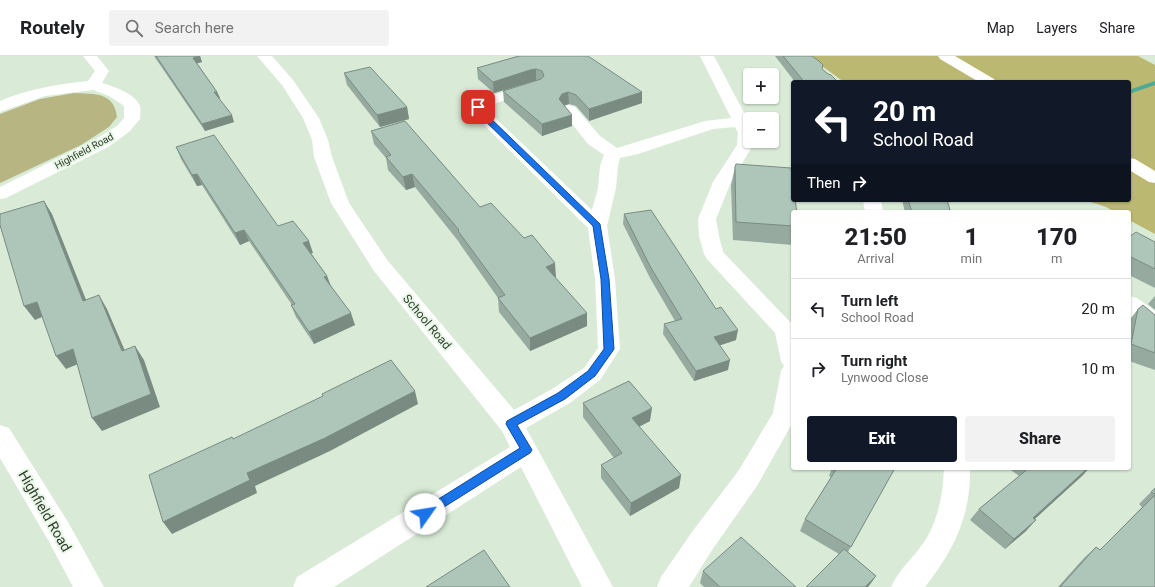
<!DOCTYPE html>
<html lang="en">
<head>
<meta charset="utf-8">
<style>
  :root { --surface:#fff; --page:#f2f2f2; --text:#202124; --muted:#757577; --line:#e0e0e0; --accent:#111827 }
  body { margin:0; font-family:Roboto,sans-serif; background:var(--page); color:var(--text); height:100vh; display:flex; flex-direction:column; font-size:15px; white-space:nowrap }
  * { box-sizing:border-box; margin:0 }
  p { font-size:13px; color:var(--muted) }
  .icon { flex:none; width:22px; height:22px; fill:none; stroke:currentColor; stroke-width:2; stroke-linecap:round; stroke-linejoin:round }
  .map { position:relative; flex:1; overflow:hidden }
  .drawer { position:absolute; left:791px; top:154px; width:340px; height:260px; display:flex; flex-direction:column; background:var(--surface); border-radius:4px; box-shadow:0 1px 3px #0004 }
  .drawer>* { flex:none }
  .hud { position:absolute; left:791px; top:24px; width:340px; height:122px; border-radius:4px; box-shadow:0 1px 3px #0004; background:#111827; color:#fff; overflow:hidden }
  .buttons { position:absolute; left:743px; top:12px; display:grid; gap:8px }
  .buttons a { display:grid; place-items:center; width:36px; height:36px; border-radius:4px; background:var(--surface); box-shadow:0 1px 3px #0004; font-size:20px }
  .pin { position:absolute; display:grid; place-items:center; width:34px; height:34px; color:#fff; margin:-17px; border-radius:8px; box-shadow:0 2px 6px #0006 }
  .me { position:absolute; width:44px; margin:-22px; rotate:58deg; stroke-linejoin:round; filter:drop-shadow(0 0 3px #0008) }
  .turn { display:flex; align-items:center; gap:14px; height:84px; padding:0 16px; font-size:18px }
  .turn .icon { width:52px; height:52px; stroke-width:2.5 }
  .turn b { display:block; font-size:28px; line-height:34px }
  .then { display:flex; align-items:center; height:38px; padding:0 16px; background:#0003; gap:8px; font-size:15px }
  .eta { display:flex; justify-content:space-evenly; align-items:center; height:68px; text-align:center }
  .eta b { font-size:24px; font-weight:800; line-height:28px }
  .primary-button { display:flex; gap:8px; margin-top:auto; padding:8px 16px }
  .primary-button a { flex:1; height:46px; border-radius:4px; background:var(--accent); color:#fff; font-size:16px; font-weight:800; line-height:46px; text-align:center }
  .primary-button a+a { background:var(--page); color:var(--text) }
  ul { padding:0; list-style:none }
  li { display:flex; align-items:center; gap:12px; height:60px; padding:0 16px; border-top:1px solid var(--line) }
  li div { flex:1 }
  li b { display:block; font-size:15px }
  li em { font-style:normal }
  header { display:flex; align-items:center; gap:24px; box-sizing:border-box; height:56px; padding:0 20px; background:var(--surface); border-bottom:1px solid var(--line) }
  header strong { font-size:19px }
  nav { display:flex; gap:22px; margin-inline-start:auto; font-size:14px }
  .search { width:280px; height:36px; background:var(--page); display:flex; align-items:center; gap:10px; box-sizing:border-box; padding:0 14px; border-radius:4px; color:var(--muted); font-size:15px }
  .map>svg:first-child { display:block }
  .green { fill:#b7b582 }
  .forest { fill:#bbb871 }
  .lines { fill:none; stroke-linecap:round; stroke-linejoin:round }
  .stream { fill:#4caa99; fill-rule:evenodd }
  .minor { fill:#fff; fill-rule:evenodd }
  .wall { fill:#96aa9f }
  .shaded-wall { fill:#7a8b82 }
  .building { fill:#aec6b9; stroke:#7a8b82 }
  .route { fill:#1a73e8; stroke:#114b97 }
  .labels { text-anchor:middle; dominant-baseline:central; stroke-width:4; stroke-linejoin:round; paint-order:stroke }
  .far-street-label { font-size:10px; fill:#333a33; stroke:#e6f8e4 }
  .street-label { font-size:12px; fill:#333a33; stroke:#e6f8e4 }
  .near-street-label { font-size:14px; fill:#333a33; stroke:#e6f8e4 }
</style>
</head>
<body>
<header>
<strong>Routely</strong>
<div class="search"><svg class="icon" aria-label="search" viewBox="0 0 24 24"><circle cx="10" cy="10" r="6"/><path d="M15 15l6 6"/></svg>Search here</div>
<nav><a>Map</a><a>Layers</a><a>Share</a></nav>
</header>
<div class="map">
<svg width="1155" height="531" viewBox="0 0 1155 531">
  <rect width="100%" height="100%" fill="#d9ebd7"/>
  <path class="green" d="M 74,37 C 95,38 114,36 117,61 L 109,71 L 81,89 L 0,127 L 0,58 L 40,43 Z"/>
  <polygon class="forest" points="808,0 1138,0 1155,9 1155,178 1129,164 1129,156 1115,156 1106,151 1085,144 1129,144 1129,26 844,26"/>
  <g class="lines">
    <polygon class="stream" points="1155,25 1155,29 1129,38 1129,34"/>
    <g class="minor">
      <path d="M 83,0 L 97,0 L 109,15 L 102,27 C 113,30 136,38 140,50 C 141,54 140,59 140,63 L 129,76 L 108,91 L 6,142 L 0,143 L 0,131 L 96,83 L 117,70 L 124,62 L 124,51 L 123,49 L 109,40 L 93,34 L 45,40 L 0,56 L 0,45 C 28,33 58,28 88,25 L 95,15 Z"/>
      <polygon points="257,0 272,0 293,24 319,62 328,84 332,101 349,147 388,205 514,354 552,333 584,312 598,292 595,223 588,172 474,59 470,51 480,43 528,28 533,27 538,28 540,31 538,34 490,49 486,52 487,54 592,154 598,132 600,110 604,99 588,88 561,54 563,51 569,49 575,51 600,80 617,92 705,65 731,62 700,0 714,0 750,68 750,85 754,85 753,89 731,126 716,163 719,180 723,196 793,269 793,366 757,430 712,494 689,531 657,531 661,521 692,476 739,414 773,357 781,315 784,310 781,305 775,277 707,203 704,198 699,180 698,163 713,126 737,89 738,77 735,71 713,73 638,98 620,102 618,110 616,132 607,170 615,223 620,293 600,324 570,347 526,372 613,531 582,531 521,411 334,531 293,531 297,521 510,391 502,375 374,215 331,147 314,101 312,84 303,62 282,29"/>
      <polygon points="938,0 955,0 994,23 996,26 979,26 940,3"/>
      <polygon points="1129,102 1135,103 1155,115 1155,127 1149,126 1129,114"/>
      <polygon points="863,144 881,144 883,156 865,156"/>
      <polygon points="1129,240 1137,242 1155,255 1155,273 1146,272 1129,258"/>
      <polygon points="0,369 9,372 68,466 104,531 73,531 48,484 0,402"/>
      <path d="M 944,412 L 970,412 C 971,460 954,494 925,531 L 891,531 C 898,515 912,503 922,489 C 938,467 943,438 944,412 Z"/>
    </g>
  </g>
  <g class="wall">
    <polygon points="154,0 200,0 202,6 197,7 217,36 220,42 219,42 234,66 205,75"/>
    <polygon points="519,0 642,47 589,65 576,50 569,48 564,49 572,59 572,70 542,80 504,46 503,35 537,25 531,26 494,37 478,23 477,12"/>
    <polygon points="775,0 812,0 822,13 828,18 838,26 795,26"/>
    <polygon points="344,17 407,51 409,63 380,71 347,29"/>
    <polygon points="371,75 480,151 556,221 555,221 587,270 530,295 499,256 498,242 460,188 459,186 415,131 406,134 388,114 386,102 374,88"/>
    <polygon points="176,91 313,197 311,197 327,220 331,230 355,269 314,288 296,261 291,249 292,249 249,185 240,189 202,129 197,130 181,103"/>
    <polygon points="735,111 793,156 793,189 733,184 731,129"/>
    <polygon points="902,144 947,144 950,154 949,156 905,156"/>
    <polygon points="624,158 736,284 720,289 728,314 694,325 663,278 664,268 675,265 650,222 623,168"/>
    <polygon points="1129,181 1155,186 1155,232 1129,219"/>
    <polygon points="1155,240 1155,254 1148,248"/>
    <polygon points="1138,253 1155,259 1155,314 1129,305 1129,265"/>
    <polygon points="583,347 650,365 639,371 681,419 679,432 630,460 601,422 601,409 614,402 583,361"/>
    <polygon points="832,412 895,412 848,496 876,520 868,531 806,531 839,498 800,475 805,463 831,421 829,420"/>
    <polygon points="1008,412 1089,412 1083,419 1034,463 1026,475 1005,493 970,464 979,453 1019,420"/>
    <polygon points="1155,432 1155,531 1058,531 1084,502 1096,491 1100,494 1142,451 1139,448"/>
    <polygon points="703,515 796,531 704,531 700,527"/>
  </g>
  <g class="shaded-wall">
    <polygon points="200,0 202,6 195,8 193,2"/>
    <polygon points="536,13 536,25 531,26 494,37 493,26 530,14"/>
    <polygon points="214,36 217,36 220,42 217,43"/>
    <polygon points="568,36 569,48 563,50 559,43 562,38"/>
    <polygon points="642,36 642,47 589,65 589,53"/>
    <polygon points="407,51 409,63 380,71 377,59"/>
    <polygon points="232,59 234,66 205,75 202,68"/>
    <polygon points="572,59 572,70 542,80 542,68"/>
    <polygon points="197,118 202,129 197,130 192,119"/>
    <polygon points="412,118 415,131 406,134 403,121"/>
    <polygon points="44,145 52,158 92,259 83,245"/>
    <polygon points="244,174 249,185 240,189 235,177"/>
    <polygon points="309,185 313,197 307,199 303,187"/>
    <polygon points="555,207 556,221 546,225 546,211"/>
    <polygon points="327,220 331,231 324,221"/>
    <polygon points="99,239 107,253 131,309 122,295"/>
    <polygon points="37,246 47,259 35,264 24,250"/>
    <polygon points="351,257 355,269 314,288 309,276"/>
    <polygon points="587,257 587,270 530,295 530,282"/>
    <polygon points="738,274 736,284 712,292 714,281"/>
    <polygon points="135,290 144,304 160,351 102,375 92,362"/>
    <polygon points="73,293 83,306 66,313 56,300"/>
    <polygon points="730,304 728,314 694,325 696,315"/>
    <polygon points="415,335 418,348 330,395 255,430 257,437 172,478 163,466 247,417"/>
    <polygon points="652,352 650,365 630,375 632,362"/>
    <polygon points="1088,412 1089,412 1083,419 1024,473 1033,462"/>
    <polygon points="681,419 679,432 630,460 631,447"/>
    <polygon points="1036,464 1026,475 1005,493 1014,483"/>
    <polygon points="876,520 868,531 865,531"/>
  </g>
  <g class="building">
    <polygon points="156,0 199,0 193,2 217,36 214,36 232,59 202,68"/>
    <polygon points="519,0 588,0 642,36 589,53 576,39 568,36 562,38 559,43 572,59 542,68 503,35 541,23 544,20 542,15 536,13 530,14 493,26 477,12"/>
    <polygon points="783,0 812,0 819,5 823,9 822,13 828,18 831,19 838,26 802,26 802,23"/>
    <polygon points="370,11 407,51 377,59 344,17"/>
    <polygon points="405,65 480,151 491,147 524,182 532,179 555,207 546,211 587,257 530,282 498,242 505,239 458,175 459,174 412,118 403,121 386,101 391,99 371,75"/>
    <polygon points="214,79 278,170 293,165 309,185 303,187 327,220 324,221 351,257 309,276 291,249 295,248 244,174 235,177 197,118 192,119 176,91"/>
    <polygon points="736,108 791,112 793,129 793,144 795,144 797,156 793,156 793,170 736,166 735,111"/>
    <polygon points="908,144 947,144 950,154 949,154 950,156 912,156"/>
    <polygon points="44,145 83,245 99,239 122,295 135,290 151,338 92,362 73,293 56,300 37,246 24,250 0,169 0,158"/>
    <polygon points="651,154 716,253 721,251 738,274 714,281 730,304 696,315 664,268 682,263 651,212 624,158"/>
    <polygon points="1136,176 1155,186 1155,213 1129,200 1129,181"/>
    <polygon points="1143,249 1155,259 1155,297 1131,288 1138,253"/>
    <polygon points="391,304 415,335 325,382 247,417 250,424 163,466 149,419 232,381 233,383 323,340 322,338"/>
    <polygon points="629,325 652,352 632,362 681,419 631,447 601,409 622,397 583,347"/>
    <polygon points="837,412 895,412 851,491 805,463"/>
    <polygon points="1029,412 1088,412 1033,462 1036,464 1014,483 979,453"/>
    <polygon points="1155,432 1155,438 1151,436"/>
    <polygon points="1155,439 1155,531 1060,531 1096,491 1100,494"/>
    <polygon points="741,481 796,531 720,531 703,515"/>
    <polygon points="844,493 876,520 865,531 806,531"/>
    <polygon points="484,494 510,531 426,531"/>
  </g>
  <polygon class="route" points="476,50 480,50 483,55 600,168 609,223 614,293 612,296 595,320 565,343 517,369 532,394 530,397 425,463 421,462 419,458 421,454 520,392 506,368 507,365 558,337 588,315 604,293 601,223 593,170 478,58 475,51"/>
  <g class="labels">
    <g class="far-street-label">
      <text transform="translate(84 95) rotate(-28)">Highfield Road</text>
    </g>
    <g class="street-label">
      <text transform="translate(427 266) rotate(50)">School Road</text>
    </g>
    <g class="near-street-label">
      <text transform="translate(45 455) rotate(60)">Highfield Road</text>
    </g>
  </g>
</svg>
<div class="buttons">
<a>+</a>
<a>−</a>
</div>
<div class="pin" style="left:478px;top:51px;background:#d93025"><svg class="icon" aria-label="arrive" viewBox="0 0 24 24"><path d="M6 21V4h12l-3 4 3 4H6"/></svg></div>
<svg class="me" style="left:425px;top:458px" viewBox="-20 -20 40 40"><circle r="19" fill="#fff"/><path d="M0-13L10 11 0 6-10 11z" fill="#1a73e8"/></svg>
<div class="hud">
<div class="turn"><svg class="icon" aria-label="left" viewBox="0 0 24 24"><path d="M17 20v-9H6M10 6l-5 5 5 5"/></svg><div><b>20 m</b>School Road</div></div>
<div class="then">Then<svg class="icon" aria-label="right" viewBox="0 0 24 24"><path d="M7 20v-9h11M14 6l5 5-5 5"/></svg></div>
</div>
<section class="drawer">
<div class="eta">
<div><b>21:50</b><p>Arrival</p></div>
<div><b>1</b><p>min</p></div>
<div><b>170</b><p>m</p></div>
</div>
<ul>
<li><svg class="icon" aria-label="left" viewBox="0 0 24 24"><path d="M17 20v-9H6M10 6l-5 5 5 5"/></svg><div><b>Turn left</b><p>School Road</p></div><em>20 m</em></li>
<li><svg class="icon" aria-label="right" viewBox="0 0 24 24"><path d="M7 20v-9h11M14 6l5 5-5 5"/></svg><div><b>Turn right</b><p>Lynwood Close</p></div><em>10 m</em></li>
</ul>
<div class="primary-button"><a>Exit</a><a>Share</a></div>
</section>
</div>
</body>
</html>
